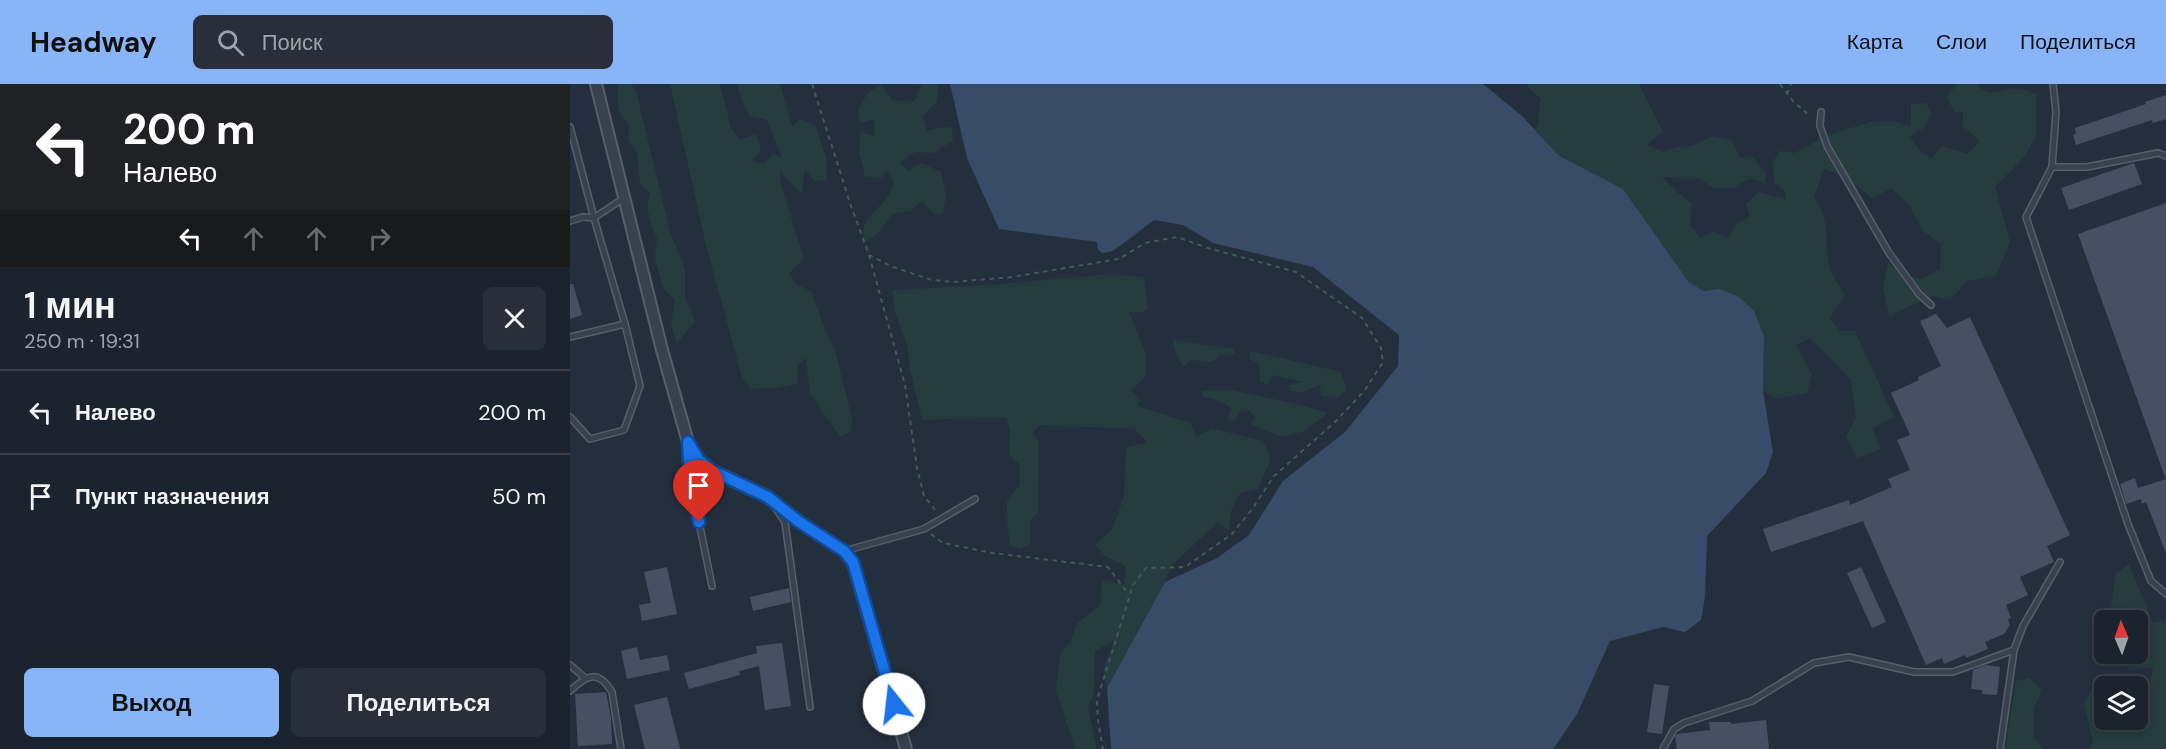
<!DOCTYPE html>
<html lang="ru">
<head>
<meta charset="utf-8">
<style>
  :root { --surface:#1b232e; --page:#282f3a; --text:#f1f3f6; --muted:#a0a4aa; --line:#39404a; --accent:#8ab4f8 }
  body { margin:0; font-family:"DM Sans",sans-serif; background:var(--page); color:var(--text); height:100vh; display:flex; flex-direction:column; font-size:22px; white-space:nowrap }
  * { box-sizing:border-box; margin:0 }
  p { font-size:20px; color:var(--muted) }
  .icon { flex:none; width:33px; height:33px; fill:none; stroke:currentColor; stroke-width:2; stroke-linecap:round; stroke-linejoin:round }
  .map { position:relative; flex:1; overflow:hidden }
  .sheet { display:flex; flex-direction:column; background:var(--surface); width:570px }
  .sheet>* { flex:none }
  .top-card { background:#202124; color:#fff; overflow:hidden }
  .needle { width:39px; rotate:358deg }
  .controls { position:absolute; left:1524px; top:526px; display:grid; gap:12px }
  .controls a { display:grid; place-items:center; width:54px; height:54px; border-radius:9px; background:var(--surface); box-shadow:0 3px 9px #0003,0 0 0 2px var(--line); font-size:30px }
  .pin { position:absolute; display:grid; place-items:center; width:51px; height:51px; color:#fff; margin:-62px -26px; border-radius:50% 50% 50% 0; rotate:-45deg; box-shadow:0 0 6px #0007 }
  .pin .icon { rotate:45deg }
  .me { position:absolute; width:66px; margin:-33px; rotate:344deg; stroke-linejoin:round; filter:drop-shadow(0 0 4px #0008) }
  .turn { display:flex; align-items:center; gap:21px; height:126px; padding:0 24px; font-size:27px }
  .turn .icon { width:78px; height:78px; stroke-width:2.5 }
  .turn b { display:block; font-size:42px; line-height:51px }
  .lanes { display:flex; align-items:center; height:57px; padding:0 24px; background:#0003; justify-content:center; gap:30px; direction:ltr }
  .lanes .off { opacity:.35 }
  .round { display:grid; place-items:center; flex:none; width:63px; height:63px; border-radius:9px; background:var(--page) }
  .summary { display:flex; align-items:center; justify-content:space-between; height:102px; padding:0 24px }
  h1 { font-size:36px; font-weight:600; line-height:45px }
  .cta { display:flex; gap:12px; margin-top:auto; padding:12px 24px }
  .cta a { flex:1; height:69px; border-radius:9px; background:var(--accent); color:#111; font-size:24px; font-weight:600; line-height:69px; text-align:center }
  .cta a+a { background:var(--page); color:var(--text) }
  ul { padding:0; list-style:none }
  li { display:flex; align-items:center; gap:18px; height:84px; padding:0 24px; border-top:2px solid var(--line) }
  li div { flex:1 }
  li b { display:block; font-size:22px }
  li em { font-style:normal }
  header { display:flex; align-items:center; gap:36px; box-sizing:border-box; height:84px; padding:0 30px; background:var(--accent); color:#111 }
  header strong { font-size:28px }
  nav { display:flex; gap:33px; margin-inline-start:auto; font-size:21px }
  .search { width:420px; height:54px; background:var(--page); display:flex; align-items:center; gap:15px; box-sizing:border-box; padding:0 21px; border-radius:9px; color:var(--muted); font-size:22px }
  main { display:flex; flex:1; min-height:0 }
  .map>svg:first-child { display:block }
  .green { fill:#263c3f }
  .water { fill:#394c67 }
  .building { fill:#455162 }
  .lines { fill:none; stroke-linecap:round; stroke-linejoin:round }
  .lane-casing { stroke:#565f6c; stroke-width:8 }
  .street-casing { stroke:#565f6c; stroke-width:14 }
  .path { stroke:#44595c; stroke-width:2; stroke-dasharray:4.5 4.5; stroke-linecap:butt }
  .lane { stroke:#38414e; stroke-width:5 }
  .street { stroke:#38414e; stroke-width:10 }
  .route-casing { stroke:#114b97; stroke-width:15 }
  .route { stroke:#1a73e8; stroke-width:10 }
</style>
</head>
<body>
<header>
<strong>Headway</strong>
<div class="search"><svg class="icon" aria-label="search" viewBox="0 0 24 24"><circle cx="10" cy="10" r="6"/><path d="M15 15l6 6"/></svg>Поиск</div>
<nav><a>Карта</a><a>Слои</a><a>Поделиться</a></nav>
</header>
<main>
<section class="sheet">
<div class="top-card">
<div class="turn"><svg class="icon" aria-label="left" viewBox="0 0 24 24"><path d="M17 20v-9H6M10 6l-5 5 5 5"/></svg><div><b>200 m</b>Налево</div></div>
<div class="lanes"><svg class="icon" aria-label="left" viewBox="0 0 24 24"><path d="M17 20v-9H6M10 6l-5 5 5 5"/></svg><svg class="icon off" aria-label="ahead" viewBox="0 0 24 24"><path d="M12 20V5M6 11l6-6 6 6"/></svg><svg class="icon off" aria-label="ahead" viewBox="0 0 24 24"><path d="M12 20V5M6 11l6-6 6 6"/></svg><svg class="icon off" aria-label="right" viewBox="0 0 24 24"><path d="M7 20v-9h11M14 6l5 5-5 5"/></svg></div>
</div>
<div class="summary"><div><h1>1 мин</h1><p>250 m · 19:31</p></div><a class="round"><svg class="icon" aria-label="close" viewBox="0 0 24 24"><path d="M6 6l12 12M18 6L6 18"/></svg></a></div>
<ul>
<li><svg class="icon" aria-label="left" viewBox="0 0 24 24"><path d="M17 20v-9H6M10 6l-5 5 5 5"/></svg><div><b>Налево</b></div><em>200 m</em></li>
<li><svg class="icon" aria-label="arrive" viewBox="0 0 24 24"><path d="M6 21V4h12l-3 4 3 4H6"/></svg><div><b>Пункт назначения</b></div><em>50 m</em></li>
</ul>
<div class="cta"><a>Выход</a><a>Поделиться</a></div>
</section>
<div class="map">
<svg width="1596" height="665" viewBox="0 0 1596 665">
  <rect width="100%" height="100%" fill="#242f3e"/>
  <g class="green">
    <polygon points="48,0 61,0 66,7 100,148 115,185 115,213 125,238 107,259 101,242 105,215 93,205 85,173 87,154 82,143 77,124 80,108 70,100 67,69 58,56 59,41 48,26"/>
    <polygon points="100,0 150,0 161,44 170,56 186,50 191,66 183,77 195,80 203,69 212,74 197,36 180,32 172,18 167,0 210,0 222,42 231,35 245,41 256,73 257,96 245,97 235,86 232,110 210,88 211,101 234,174 219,189 226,200 241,207 256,248 265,266 282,334 281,348 270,353 240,309 236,274 228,280 227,300 207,304 182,305 172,294 135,157"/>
    <path d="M 311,0 L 322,16 L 344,18 L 352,1 L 336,0 L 368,0 L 367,17 L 353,32 L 357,47 L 368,44 L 382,43 L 383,56 L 364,69 L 345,68 L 329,79 L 339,87 L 352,79 L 371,88 L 376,112 L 373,129 L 365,131 L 352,117 L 341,127 L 322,130 L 307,150 L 294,159 C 289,133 306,130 318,112 C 320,108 322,103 324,98 L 317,87 L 311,94 L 295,93 L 289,67 L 291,48 L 304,52 L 305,35 L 290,39 L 288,25 L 297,10 Z"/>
    <path d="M 959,0 L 1069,0 L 1093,48 L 1077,61 L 1093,68 L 1106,63 L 1121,62 L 1143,52 L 1162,56 L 1170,74 L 1183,73 L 1196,89 L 1195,101 C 1182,92 1176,94 1164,104 L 1144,104 L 1130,95 L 1092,93 L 1108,109 L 1122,119 L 1120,140 L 1130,154 L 1143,147 L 1158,154 L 1168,138 L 1180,134 L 1176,120 L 1188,108 L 1216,115 L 1215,107 L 1205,100 L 1202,79 L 1210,67 L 1225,69 L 1258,51 L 1301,38 L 1322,37 L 1341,42 L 1341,20 L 1356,19 L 1361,29 L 1355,43 L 1340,52 L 1349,66 L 1362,74 L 1372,62 L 1398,70 L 1409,57 L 1393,42 L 1393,28 L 1384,28 L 1377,13 L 1387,0 L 1407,0 C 1421,17 1431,3 1447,5 C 1453,5 1460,8 1466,10 L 1466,52 L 1455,72 L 1425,103 L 1440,158 L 1426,192 L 1397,197 L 1380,216 L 1362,212 L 1319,232 L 1313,203 L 1318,179 L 1335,192 L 1352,195 L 1370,185 L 1371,160 L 1352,146 L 1339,121 L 1322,104 L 1302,114 L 1276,93 L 1254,85 L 1244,113 C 1261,137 1254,154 1259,181 C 1260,191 1270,202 1275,210 L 1260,234 L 1270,247 L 1285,247 L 1324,333 L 1302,344 L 1311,365 L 1287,374 L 1276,353 L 1286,334 L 1281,296 L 1240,254 L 1226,261 L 1242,291 L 1237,309 L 1207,315 L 1193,307 L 1194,252 L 1149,205 L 1133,207 L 1118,197 L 1053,105 L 988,71 L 965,46 L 969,39 L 968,31 L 971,15 L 958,3 Z"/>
    <polygon points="541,190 574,193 578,225 572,228 559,228 576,270 575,294 561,306 570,316 567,322 620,339 627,353 642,344 693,357 701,375 688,405 670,409 661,427 659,446 647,439 600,483 595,498 537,604 533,586 544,557 525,567 524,608 518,624 527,665 505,665 486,607 490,572 501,556 507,539 530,521 532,497 554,500 556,482 535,472 525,461 543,444 554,412 556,363 577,359 565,345 470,341 463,348 469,359 468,428 460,437 460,460 450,465 440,462 437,435 437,416 450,401 449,380 439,370 440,346 436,333 352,336 340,285 337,261 326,231 322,206 420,201"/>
    <polygon points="603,256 665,265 664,270 650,271 642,278 621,276 613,283 606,269"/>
    <polygon points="680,267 771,288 777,306 767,314 751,312 750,301 730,309 719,306 718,301 732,298 703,291 698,301 690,298 689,280 680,275"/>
    <polygon points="662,306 735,322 758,329 735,347 712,353 680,340 685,333 680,327 672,326 664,337 658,334 661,324 648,316 632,312 632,307"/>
    <polygon points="1559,480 1583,539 1596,537 1596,665 1519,665 1523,659 1514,619 1526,601 1534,615 1534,636 1560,636 1569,638 1584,583 1560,586 1540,570 1568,570 1568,537 1539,537 1546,490"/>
    <polygon points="1459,594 1472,606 1464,625 1464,654 1474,665 1435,665 1446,597"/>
  </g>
  <polygon class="water" points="380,0 913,0 952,32 988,71 1053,105 1118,197 1133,207 1149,205 1168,212 1184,227 1194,252 1193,307 1203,368 1196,389 1137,452 1135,513 1131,536 1115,548 1093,543 1040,557 1007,630 983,665 541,665 537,604 595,498 647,474 679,451 713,397 775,348 828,282 829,251 743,183 643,159 613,141 584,136 543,167 532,169 528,165 527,158 429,145 397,74"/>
  <g class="building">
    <polygon points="1596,11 1596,35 1583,39 1582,36 1506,61 1503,51 1506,50 1505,44 1576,20 1575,18"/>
    <polygon points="1564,79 1572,100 1499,126 1491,104"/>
    <polygon points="1596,119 1596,393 1595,393 1508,150"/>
    <polygon points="0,200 3,200 12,231 0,235"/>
    <polygon points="1366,230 1377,244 1400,233 1500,451 1477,462 1484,478 1450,493 1458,511 1436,521 1441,534 1438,535 1440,541 1434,550 1415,558 1418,565 1396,574 1395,571 1374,580 1372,574 1356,581 1293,437 1201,468 1193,445 1279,416 1280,421 1322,403 1318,395 1340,386 1327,356 1340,351 1321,309 1349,296 1348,293 1371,282 1350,237"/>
    <polygon points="1565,394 1568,404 1596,395 1596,469 1576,418 1572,420 1571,415 1556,420 1550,400"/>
    <polygon points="97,483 107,530 72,537 69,521 81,519 74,488"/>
    <polygon points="1291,483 1316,538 1302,544 1277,489"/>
    <polygon points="219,504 221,518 183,527 180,513"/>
    <polygon points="212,559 221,622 195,626 189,582 169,587 170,591 119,605 114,589 187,569 186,562"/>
    <polygon points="67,563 70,576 97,571 100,586 57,595 51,567"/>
    <polygon points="1416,581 1430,583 1427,611 1412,610 1412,606 1401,605 1403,586"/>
    <polygon points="1084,600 1099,602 1092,650 1077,648"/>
    <polygon points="36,608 41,634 42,660 8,662 5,610"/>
    <polygon points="97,613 110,665 75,665 64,621"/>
    <polygon points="1196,636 1199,665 1107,665 1105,653 1107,650 1140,646 1139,638 1161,638 1161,640"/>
  </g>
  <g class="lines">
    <g class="lane-casing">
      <g id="lane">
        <polyline points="1483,0 1486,28 1482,83 1456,133 1558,440 1581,497 1596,510"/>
        <polyline points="1251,28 1250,42 1257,62 1319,169 1349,210 1361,221"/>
        <polyline points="0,43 24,134 54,114"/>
        <polyline points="1482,83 1517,83 1588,69 1596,72"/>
        <polyline points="0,137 13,133 24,134 55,240 0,253"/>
        <polyline points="0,333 20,355 54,346 70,302 55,240"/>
        <polyline points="118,362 120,394 142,502"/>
        <polyline points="204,422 215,438 240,623"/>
        <polyline points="274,467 354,445 405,415"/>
        <polyline points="0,581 15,594"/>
        <path d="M 0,607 C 17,591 28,585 42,608 L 51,665"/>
        <polyline points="1093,665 1104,645 1114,639 1182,617 1244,579 1279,573 1344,588 1383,588 1444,566"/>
        <polyline points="1430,665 1444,566 1453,542 1490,478"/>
      </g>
    </g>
    <g class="street-casing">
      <polyline id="street" points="26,0 92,266 118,358 129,376 143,387 198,413 228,437 274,467 283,478 336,665"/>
    </g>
    <g class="path">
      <polyline points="242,0 280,119 299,171 323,183 362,196 384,198 442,193 549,175 575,159 607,153 638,164 726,188 792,234 811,264 813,278 795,306 765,338 704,392 683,424 662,450 615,483 576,484 563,501 527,616 528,637 533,665"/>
      <polyline points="1210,0 1223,17 1241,33"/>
      <polyline points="1217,10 1221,0"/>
      <polyline points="299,171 335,301 347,384 354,412 366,427"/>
      <polyline points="361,450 373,459 422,469 538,483 559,511"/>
    </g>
    <use href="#lane" class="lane"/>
    <use href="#street" class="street"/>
  </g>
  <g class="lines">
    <g class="route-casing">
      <polyline id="route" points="129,438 120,394 118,358 129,376 143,387 198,413 228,437 274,467 283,478 324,620"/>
    </g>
    <use href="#route" class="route"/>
  </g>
</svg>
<div class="controls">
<a><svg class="needle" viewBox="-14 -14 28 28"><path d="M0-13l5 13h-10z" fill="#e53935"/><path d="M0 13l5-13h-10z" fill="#a0a4aa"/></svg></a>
<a><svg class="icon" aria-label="layers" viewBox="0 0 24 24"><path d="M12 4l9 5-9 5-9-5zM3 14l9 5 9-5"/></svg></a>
</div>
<div class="pin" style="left:129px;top:438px;background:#d93025"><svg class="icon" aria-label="arrive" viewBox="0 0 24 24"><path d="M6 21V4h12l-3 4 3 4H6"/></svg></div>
<svg class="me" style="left:324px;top:620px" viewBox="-20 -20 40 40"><circle r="19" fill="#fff"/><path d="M0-13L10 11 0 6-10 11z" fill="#1a73e8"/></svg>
</div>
</main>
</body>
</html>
